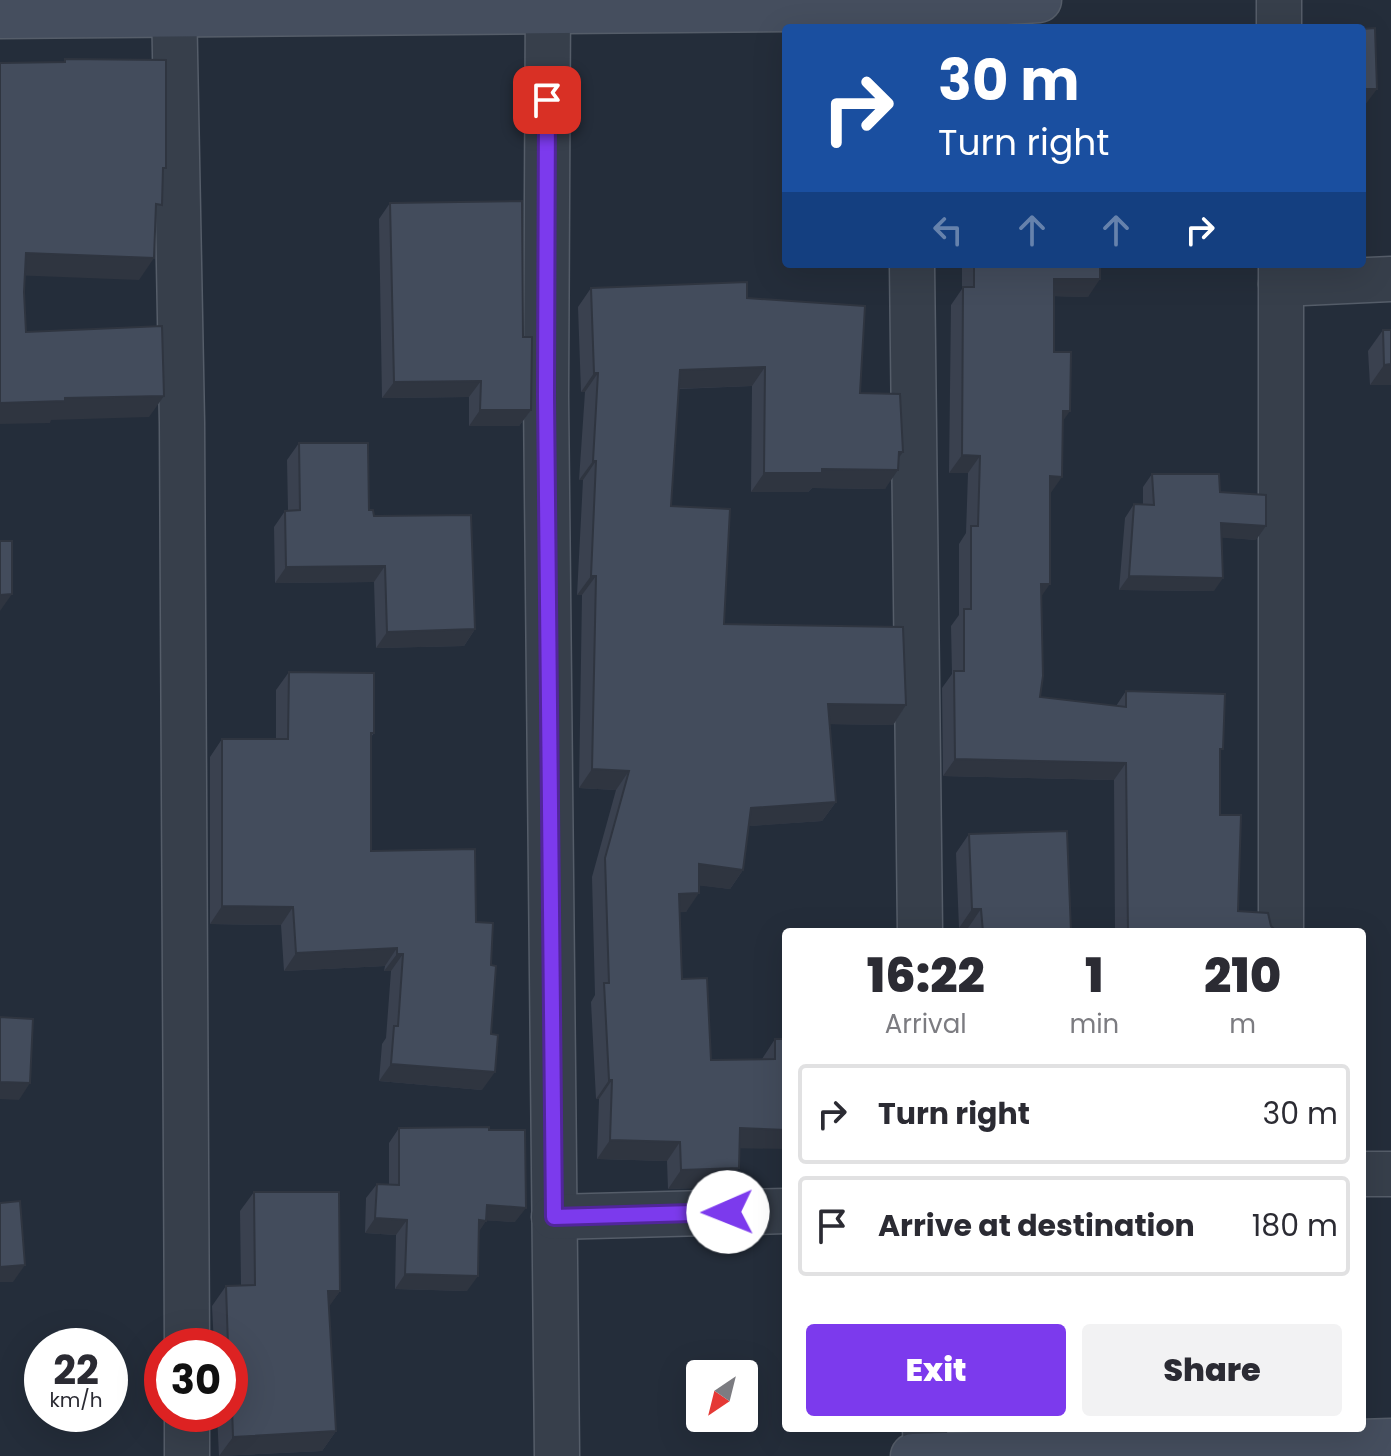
<!DOCTYPE html>
<html lang="en">
<head>
<meta charset="utf-8">
<style>
  :root { --surface:#fff; --page:#f2f2f3; --text:#2b2b33; --muted:#7c7c81; --line:#e1e1e2; --accent:#7c3aed }
  body { margin:0; font-family:Poppins,sans-serif; background:var(--page); color:var(--text); height:100vh; display:flex; flex-direction:column; font-size:30px; white-space:nowrap }
  * { box-sizing:border-box; margin:0 }
  p { font-size:26px; color:var(--muted) }
  .icon { flex:none; width:44px; height:44px; fill:none; stroke:currentColor; stroke-width:2; stroke-linecap:round; stroke-linejoin:round }
  .map { position:relative; flex:1; overflow:hidden }
  .panel { position:absolute; left:782px; top:928px; width:584px; height:504px; display:flex; flex-direction:column; background:var(--surface); border-radius:8px; box-shadow:0 8px 32px #0002 }
  .panel>* { flex:none }
  .hud { position:absolute; left:782px; top:24px; width:584px; height:244px; border-radius:8px; box-shadow:0 8px 32px #0002; background:#1a4fa0; color:#fff; overflow:hidden }
  .needle { width:52px; rotate:215deg }
  .controls { position:absolute; left:686px; top:1360px; display:grid; gap:16px }
  .controls a { display:grid; place-items:center; width:72px; height:72px; border-radius:8px; background:var(--surface); box-shadow:0 8px 32px #0002; font-size:40px }
  .speed { position:absolute; left:24px; top:1328px; display:flex; gap:16px; font-size:40px; font-weight:700; text-align:center }
  .speed>* { display:grid; place-content:center; width:104px; height:104px; border-radius:50%; background:var(--surface); box-shadow:0 8px 32px #0002; line-height:1 }
  .speed small { font-size:20px; font-weight:400 }
  .speed .limit { border:12px solid #d22; background:#fff; color:#111 }
  .pin { position:absolute; display:grid; place-items:center; width:68px; height:68px; color:#fff; margin:-34px; border-radius:16px; box-shadow:0 4px 12px #0006 }
  .me { position:absolute; width:88px; margin:-44px; rotate:269deg; stroke-linejoin:round; filter:drop-shadow(0 0 6px #0008) }
  .turn { display:flex; align-items:center; gap:28px; height:168px; padding:0 24px; font-size:36px }
  .turn .icon { width:104px; height:104px; stroke-width:2.5 }
  .turn b { display:block; font-size:56px; line-height:68px }
  .lanes { display:flex; align-items:center; height:76px; padding:0 24px; background:#0003; justify-content:center; gap:40px; direction:ltr }
  .lanes .off { opacity:.35 }
  .eta { display:flex; justify-content:space-evenly; align-items:center; height:136px; text-align:center }
  .eta b { font-size:48px; font-weight:800; line-height:56px }
  .primary-button { display:flex; gap:16px; margin-top:auto; padding:16px 24px }
  .primary-button a { flex:1; height:92px; border-radius:8px; background:var(--accent); color:#fff; font-size:32px; font-weight:800; line-height:92px; text-align:center }
  .primary-button a+a { background:var(--page); color:var(--text) }
  ul { padding:0; list-style:none }
  li { display:flex; align-items:center; gap:24px; height:100px; margin:0 16px 12px; padding:0 8px; border:4px solid var(--line); border-radius:8px }
  li div { flex:1 }
  li b { display:block; font-size:30px }
  li em { font-style:normal }
  .map>svg:first-child { display:block }
  .lines { fill:none; stroke-linecap:round; stroke-linejoin:round }
  .street-casing { stroke:#555d69; stroke-width:47 }
  .secondary-casing { stroke:#555d69; stroke-width:47 }
  .street { stroke:#373f4b; stroke-width:44 }
  .secondary { stroke:#454e5e; stroke-width:44 }
  .wall { fill:#3a414f }
  .shaded-wall { fill:#2f3540 }
  .building { fill:#434c5c; stroke:#2f3540; stroke-width:2 }
  .route-casing { stroke:#51269a; stroke-width:20 }
  .route { stroke:#7c3aed; stroke-width:14 }
</style>
</head>
<body>
<div class="map">
<svg width="1391" height="1456" viewBox="0 0 1391 1456">
  <rect width="100%" height="100%" fill="#242d3a"/>
  <g class="lines">
    <g class="street-casing">
      <g id="street">
        <polyline points="174,0 182,423 187,1346"/>
        <polyline points="548,0 546,396 557,1456"/>
        <polyline points="1279,0 1279,28"/>
        <polyline points="912,264 920,932"/>
        <polyline points="1281,284 1391,279"/>
        <polyline points="1281,932 1281,264"/>
        <polyline points="1362,1174 1391,1174"/>
        <polyline points="554,1217 786,1211"/>
        <polyline points="187,1414 187,1456"/>
        <polyline points="925,1428 926,1456"/>
      </g>
    </g>
    <g class="secondary-casing">
      <g id="secondary">
        <polyline points="0,16 909,8 1039,0"/>
        <polyline points="913,1456 1391,1441"/>
      </g>
    </g>
    <use href="#street" class="street"/>
    <use href="#secondary" class="secondary"/>
  </g>
  <g class="wall">
    <polygon points="390,203 523,337 531,410 519,426 469,426 469,397 382,398 379,219"/>
    <polygon points="962,264 1100,264 1088,297 1054,296 1054,352 1063,421 1050,494 1042,596 1040,697 1116,706 1126,691 1220,753 1220,815 1238,911 1271,926 1277,932 1115,932 1114,780 943,776 942,688 952,674 951,626 959,615 959,544 966,533 968,473 949,473 951,305 962,289"/>
    <polygon points="591,288 747,298 860,393 903,452 898,458 885,489 812,488 808,492 751,492 752,386 679,389 671,506 724,624 906,705 893,725 830,724 836,802 822,821 748,826 743,870 730,889 699,885 686,912 680,912 682,979 711,1060 762,1059 775,1039 786,1039 739,1148 725,1187 668,1189 667,1161 597,1159 599,1099 596,1099 591,1002 595,995 592,877 616,790 579,788 582,595 577,595 583,480 579,480 585,392 581,392 578,307"/>
    <polygon points="1383,330 1391,385 1370,385 1368,351"/>
    <polygon points="299,443 369,510 475,629 464,646 376,648 374,582 275,583 274,527 285,511 288,510 287,460"/>
    <polygon points="1152,474 1220,492 1256,540 1221,537 1214,591 1119,590 1125,518 1134,504 1143,505 1143,487"/>
    <polygon points="289,672 374,733 371,737 371,851 476,922 482,1090 379,1081 382,1044 386,1038 391,971 384,971 385,966 284,971 281,925 210,924 210,757 222,739 276,739 276,690"/>
    <polygon points="969,834 1071,932 968,932 968,928 959,928 956,853"/>
    <polygon points="399,1128 489,1130 515,1222 486,1220 479,1231 467,1291 395,1289 396,1235 365,1233 366,1198 377,1184 389,1184 389,1143"/>
    <polygon points="254,1192 340,1291 328,1307 336,1431 322,1451 219,1456 217,1414 230,1414 230,1346 214,1346 212,1306 226,1286 241,1285 240,1211"/>
  </g>
  <g class="shaded-wall">
    <polygon points="1362,89 1377,89 1365,105 1362,105"/>
    <polygon points="26,253 154,258 139,280 10,275"/>
    <polygon points="1054,279 1100,279 1088,297 1042,296"/>
    <polygon points="1391,364 1391,385 1370,385 1384,365"/>
    <polygon points="765,367 752,386 666,389 680,370"/>
    <polygon points="594,373 598,373 585,392 581,392"/>
    <polygon points="481,381 469,397 382,398 394,382"/>
    <polygon points="164,396 149,417 51,420 50,423 0,424 0,403 65,398"/>
    <polygon points="480,410 531,410 519,426 469,426"/>
    <polygon points="1063,411 1070,411 1058,428"/>
    <polygon points="899,452 903,452 890,470 898,470 885,489 812,488 808,492 751,492 764,473 822,469"/>
    <polygon points="962,455 980,456 968,473 949,473"/>
    <polygon points="593,461 596,461 583,480 579,480"/>
    <polygon points="1050,476 1062,477 1050,494"/>
    <polygon points="1221,523 1266,526 1256,540 1211,537"/>
    <polygon points="385,566 374,582 275,583 286,567"/>
    <polygon points="591,576 596,576 582,595 577,595"/>
    <polygon points="1129,576 1223,578 1214,591 1119,590"/>
    <polygon points="1041,584 1050,584 1038,601"/>
    <polygon points="12,594 0,611 0,595"/>
    <polygon points="475,629 464,646 376,648 387,632"/>
    <polygon points="828,704 906,705 893,725 815,724"/>
    <polygon points="955,759 1126,763 1114,780 943,776"/>
    <polygon points="592,769 629,771 616,790 579,788"/>
    <polygon points="836,802 822,821 737,827 751,808"/>
    <polygon points="699,864 743,870 730,889 685,884"/>
    <polygon points="699,893 686,912 666,913 679,894"/>
    <polygon points="222,906 293,907 281,925 210,924"/>
    <polygon points="972,909 981,909 968,928 959,928"/>
    <polygon points="397,948 385,966 284,971 296,953"/>
    <polygon points="397,954 403,954 391,971 384,971"/>
    <polygon points="391,1064 495,1072 482,1090 379,1081"/>
    <polygon points="609,1080 612,1080 599,1099 596,1099"/>
    <polygon points="0,1082 30,1083 19,1100 0,1099"/>
    <polygon points="740,1128 786,1130 786,1149 726,1148"/>
    <polygon points="610,1140 680,1142 667,1161 597,1159"/>
    <polygon points="739,1168 725,1187 668,1189 681,1170"/>
    <polygon points="487,1205 526,1208 515,1222 477,1220"/>
    <polygon points="375,1218 407,1220 396,1235 365,1233"/>
    <polygon points="479,1220 486,1221 476,1236"/>
    <polygon points="25,1265 13,1282 0,1282 0,1267"/>
    <polygon points="405,1274 478,1276 467,1291 395,1289"/>
    <polygon points="328,1291 340,1291 326,1311"/>
    <polygon points="336,1431 322,1451 219,1456 233,1437"/>
  </g>
  <g class="building">
    <polygon points="1375,28 1377,89 1362,89 1362,29"/>
    <polygon points="65,59 166,60 166,168 163,168 162,205 156,204 154,258 26,253 24,292 26,332 162,326 164,396 65,398 65,401 0,403 0,63 65,62"/>
    <polygon points="522,201 523,337 532,337 531,410 480,410 481,381 394,382 390,203"/>
    <polygon points="974,264 1100,264 1100,279 1054,279 1054,352 1071,352 1070,411 1063,411 1062,477 1050,476 1050,584 1041,584 1043,676 1040,697 1126,707 1126,691 1225,694 1223,749 1220,749 1220,815 1241,815 1238,911 1268,913 1271,926 1277,932 1128,932 1126,763 955,759 954,671 964,671 964,609 971,609 971,526 978,526 980,456 962,455 963,287 974,287"/>
    <polygon points="747,282 747,298 865,306 860,393 900,394 903,452 899,452 898,470 822,469 822,473 764,473 765,367 680,370 671,506 730,509 724,624 903,627 906,705 828,704 836,802 751,808 743,870 699,864 699,893 679,894 682,979 707,978 711,1060 775,1059 775,1039 786,1039 786,1130 740,1128 739,1168 681,1170 680,1142 610,1140 612,1080 609,1080 604,983 609,983 605,858 629,771 592,769 596,576 591,576 596,461 593,461 598,373 594,373 591,288"/>
    <polygon points="1383,330 1391,330 1391,364 1384,365"/>
    <polygon points="299,443 368,443 369,510 373,510 374,516 471,515 475,629 387,632 385,566 286,567 285,511 300,510"/>
    <polygon points="1152,474 1219,474 1220,492 1266,495 1266,526 1221,523 1223,578 1129,576 1134,504 1154,505"/>
    <polygon points="0,541 12,541 12,594 0,595"/>
    <polygon points="289,672 374,673 374,733 371,733 371,851 475,849 476,922 493,923 491,965 496,966 491,1034 498,1035 495,1072 391,1064 394,1026 398,1026 403,954 397,954 397,948 296,953 293,907 222,906 222,739 288,739"/>
    <polygon points="1067,831 1071,932 983,932 981,909 972,909 969,834"/>
    <polygon points="0,1017 33,1019 30,1083 0,1082"/>
    <polygon points="489,1127 489,1130 525,1130 526,1208 487,1205 486,1221 479,1220 478,1276 405,1274 407,1220 375,1218 377,1184 399,1185 399,1128"/>
    <polygon points="254,1192 339,1192 340,1291 328,1291 336,1431 233,1437 230,1346 228,1346 226,1286 255,1285"/>
    <polygon points="20,1201 25,1265 0,1267 0,1203"/>
  </g>
  <g class="lines">
    <g class="route-casing">
      <polyline id="route" points="547,100 546,396 554,1217 728,1212"/>
    </g>
    <use href="#route" class="route"/>
  </g>
</svg>
<div class="controls">
<a><svg class="needle" viewBox="-14 -14 28 28"><path d="M0-13l5 13h-10z" fill="#e53935"/><path d="M0 13l5-13h-10z" fill="#7c7c81"/></svg></a>
</div>
<div class="speed"><div>22<small>km/h</small></div><div class="limit">30</div></div>
<div class="pin" style="left:547px;top:100px;background:#d93025"><svg class="icon" aria-label="arrive" viewBox="0 0 24 24"><path d="M6 21V4h12l-3 4 3 4H6"/></svg></div>
<svg class="me" style="left:728px;top:1212px" viewBox="-20 -20 40 40"><circle r="19" fill="#fff"/><path d="M0-13L10 11 0 6-10 11z" fill="#7c3aed"/></svg>
<div class="hud">
<div class="turn"><svg class="icon" aria-label="right" viewBox="0 0 24 24"><path d="M7 20v-9h11M14 6l5 5-5 5"/></svg><div><b>30 m</b>Turn right</div></div>
<div class="lanes"><svg class="icon off" aria-label="left" viewBox="0 0 24 24"><path d="M17 20v-9H6M10 6l-5 5 5 5"/></svg><svg class="icon off" aria-label="ahead" viewBox="0 0 24 24"><path d="M12 20V5M6 11l6-6 6 6"/></svg><svg class="icon off" aria-label="ahead" viewBox="0 0 24 24"><path d="M12 20V5M6 11l6-6 6 6"/></svg><svg class="icon" aria-label="right" viewBox="0 0 24 24"><path d="M7 20v-9h11M14 6l5 5-5 5"/></svg></div>
</div>
<section class="panel">
<div class="eta">
<div><b>16:22</b><p>Arrival</p></div>
<div><b>1</b><p>min</p></div>
<div><b>210</b><p>m</p></div>
</div>
<ul>
<li><svg class="icon" aria-label="right" viewBox="0 0 24 24"><path d="M7 20v-9h11M14 6l5 5-5 5"/></svg><div><b>Turn right</b></div><em>30 m</em></li>
<li><svg class="icon" aria-label="arrive" viewBox="0 0 24 24"><path d="M6 21V4h12l-3 4 3 4H6"/></svg><div><b>Arrive at destination</b></div><em>180 m</em></li>
</ul>
<div class="primary-button"><a>Exit</a><a>Share</a></div>
</section>
</div>
</body>
</html>
